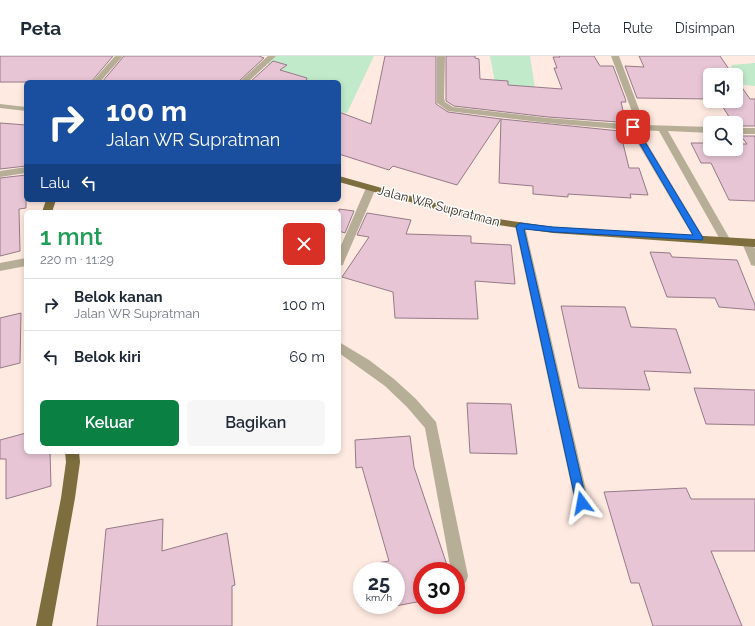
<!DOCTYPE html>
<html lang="id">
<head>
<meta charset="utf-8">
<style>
  :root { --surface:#fff; --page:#f6f6f7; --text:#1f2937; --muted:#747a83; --line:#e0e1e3; --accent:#0b8043 }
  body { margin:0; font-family:Raleway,sans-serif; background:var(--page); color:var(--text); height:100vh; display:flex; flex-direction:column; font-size:15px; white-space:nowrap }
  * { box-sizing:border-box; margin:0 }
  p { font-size:13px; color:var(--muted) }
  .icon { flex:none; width:22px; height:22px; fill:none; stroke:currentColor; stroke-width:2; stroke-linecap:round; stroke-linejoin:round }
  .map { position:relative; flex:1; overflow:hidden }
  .side { position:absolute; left:24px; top:154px; width:317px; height:244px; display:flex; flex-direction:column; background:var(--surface); border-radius:6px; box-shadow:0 2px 6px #0003 }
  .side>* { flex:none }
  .guide { position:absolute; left:24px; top:24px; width:317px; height:122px; border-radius:6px; box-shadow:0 2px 6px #0003; background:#1a4fa0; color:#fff; overflow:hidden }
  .buttons { position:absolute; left:703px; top:12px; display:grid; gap:8px }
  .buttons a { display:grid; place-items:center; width:40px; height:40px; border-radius:6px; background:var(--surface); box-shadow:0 2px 6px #0003; font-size:20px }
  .speed { position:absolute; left:353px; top:506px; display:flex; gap:8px; font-size:20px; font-weight:700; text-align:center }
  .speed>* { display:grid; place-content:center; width:52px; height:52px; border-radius:50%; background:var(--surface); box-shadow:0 2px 6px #0003; line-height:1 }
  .speed small { font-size:10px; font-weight:400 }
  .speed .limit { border:6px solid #d22; background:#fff; color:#111 }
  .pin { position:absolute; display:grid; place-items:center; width:34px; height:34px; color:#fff; margin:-17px; border-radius:8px; box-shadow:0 2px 6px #0006 }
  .me { position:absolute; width:44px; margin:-22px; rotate:347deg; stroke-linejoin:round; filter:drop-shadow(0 0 3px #0008) }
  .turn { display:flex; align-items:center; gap:14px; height:84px; padding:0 16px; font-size:18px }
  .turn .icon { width:52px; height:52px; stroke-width:2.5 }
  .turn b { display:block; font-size:28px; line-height:34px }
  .then { display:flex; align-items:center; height:38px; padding:0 16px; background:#0003; gap:8px; font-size:15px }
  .round { display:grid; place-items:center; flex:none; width:42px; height:42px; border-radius:6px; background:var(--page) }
  .summary { display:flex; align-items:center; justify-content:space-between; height:68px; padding:0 16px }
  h1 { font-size:24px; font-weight:600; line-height:30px; color:#1e9e55 }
  .primary-button { display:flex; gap:8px; margin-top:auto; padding:8px 16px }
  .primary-button a { flex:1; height:46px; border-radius:6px; background:var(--accent); color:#fff; font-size:16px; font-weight:600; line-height:46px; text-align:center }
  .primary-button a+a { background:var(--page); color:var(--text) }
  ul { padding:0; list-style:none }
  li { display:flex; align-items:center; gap:12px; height:52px; padding:0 16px; border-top:1px solid var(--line) }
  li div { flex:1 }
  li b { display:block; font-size:15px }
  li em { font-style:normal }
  header { display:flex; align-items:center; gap:24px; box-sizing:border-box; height:56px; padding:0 20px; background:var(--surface); border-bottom:1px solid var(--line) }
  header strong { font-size:19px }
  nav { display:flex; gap:22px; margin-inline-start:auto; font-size:14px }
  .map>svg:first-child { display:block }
  .green { fill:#c0eac9 }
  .building { fill:#e7c5d5; stroke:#977988 }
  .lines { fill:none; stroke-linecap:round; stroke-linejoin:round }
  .minor { fill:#b7ae97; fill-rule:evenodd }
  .trunk { fill:#7e6e3e; fill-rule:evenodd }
  .route { fill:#1a73e8; stroke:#114b97 }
  .labels { text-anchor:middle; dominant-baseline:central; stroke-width:3; stroke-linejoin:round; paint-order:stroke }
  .street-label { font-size:13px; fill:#3d312a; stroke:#fff }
</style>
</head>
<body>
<header>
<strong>Peta</strong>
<nav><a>Peta</a><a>Rute</a><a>Disimpan</a></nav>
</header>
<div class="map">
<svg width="755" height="570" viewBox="0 0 755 570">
  <rect width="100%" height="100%" fill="#feeae0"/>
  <g class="green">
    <polygon points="271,0 374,0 347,57 339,56 339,26 277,26 278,22 266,5"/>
    <polygon points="490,0 530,0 536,39 496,32"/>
    <polygon points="755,7 755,30 736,28 736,19 731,19 732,9"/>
  </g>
  <g class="building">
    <polygon points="0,0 113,0 91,26 0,26"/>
    <polygon points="124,0 259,0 264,2 238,26 102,26"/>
    <polygon points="385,0 436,0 436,48 448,56 501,63 457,129 393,110 389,114 339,98 339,56 371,68"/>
    <polygon points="446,0 475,0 475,2 479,3 480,23 508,25 508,29 562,33 554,12 557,12 553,1 560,1 559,0 594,0 600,10 613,10 625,42 626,46 621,46 625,63 617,63 618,66 548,61 454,50 446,45"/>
    <polygon points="639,0 720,0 733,19 710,19 710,43 637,42 625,10 644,11"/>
    <polygon points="273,5 287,9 280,14 307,22 306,26 250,26"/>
    <polygon points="736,23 750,43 755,43 755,70 736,70 736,67 733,67 719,45 736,45"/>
    <polygon points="501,63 620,75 629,112 639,112 648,139 630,138 631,142 568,138 568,141 533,138 533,130 499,127"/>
    <polygon points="0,67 26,69 26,110 0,113"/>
    <polygon points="741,80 755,80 755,145 729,144 711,107 701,107 691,87 710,87 710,93 736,93 736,88 747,88"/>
    <polygon points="26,119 26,152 19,153 20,195 0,200 0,122"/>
    <polygon points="339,153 354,155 345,177 339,175"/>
    <polygon points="367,157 411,164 406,178 471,180 471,187 511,189 515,228 475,225 478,263 395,262 393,236 342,221 369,181 357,179"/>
    <polygon points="650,196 670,197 672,201 737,204 755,249 755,254 719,251 715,242 667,241"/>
    <polygon points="561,250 625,251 631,271 676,273 691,317 644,315 650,334 579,332"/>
    <polygon points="21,257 20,307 0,312 0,262"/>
    <polygon points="694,332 755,334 755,369 706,368"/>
    <polygon points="467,347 511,348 517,398 470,397"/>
    <polygon points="26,377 26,396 50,396 51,430 6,443 6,403 0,403 0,384"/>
    <polygon points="410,380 414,411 449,515 422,515 422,545 385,552 385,549 396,549 396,515 379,515 377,507 389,505 362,411 356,412 355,384"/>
    <polygon points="686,432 691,443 755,443 755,495 711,495 742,570 653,570 639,527 631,527 604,436"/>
    <polygon points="163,463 162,495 227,477 235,529 232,530 232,570 97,570 106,473"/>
  </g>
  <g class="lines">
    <g class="minor">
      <polygon points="115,0 123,0 100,26 92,26"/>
      <polygon points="268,0 276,0 248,26 239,26"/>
      <polygon points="437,0 445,0 444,42 445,46 453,51 548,62 637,69 611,0 619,0 645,69 710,71 710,77 668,75 731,185 730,187 722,187 659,75 639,74 704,182 703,184 695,184 630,74 548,67 448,55 437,47"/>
      <polygon points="0,48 26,51 26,55 0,52"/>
      <rect x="736" y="72" width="19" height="6"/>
      <polygon points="26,111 26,117 0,121 0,115"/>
      <polygon points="371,129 376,132 344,206 343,209 339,210 339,194 366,132"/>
      <polygon points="520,167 525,170 589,447 587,452 582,454 577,452 575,447 515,170"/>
      <polygon points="747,183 751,185 755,193 755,210 751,209 750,206 742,187 743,185"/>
      <polygon points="26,202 26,210 0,215 0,207"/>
      <polygon points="339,286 369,304 394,323 416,343 436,366 468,520 466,526 460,528 456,526 456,515 451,515 425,372 407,351 385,330 339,297"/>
    </g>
    <g class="trunk">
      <polygon points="339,120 485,161 553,171 755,183 755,191 553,177 485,167 339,126"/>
      <polygon points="46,144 56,144 52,156 42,156"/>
      <polygon points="65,396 79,396 80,406 75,442 52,570 36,570 61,442 66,406"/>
    </g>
  </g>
  <polygon class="route" points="633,69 636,71 703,182 702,184 553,176 524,173 587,447 586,451 582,453 578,451 576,447 516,170 520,167 553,171 693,179 630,71"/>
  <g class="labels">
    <g class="street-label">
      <text transform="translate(439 150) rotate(15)">Jalan WR Supratman</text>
    </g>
  </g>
</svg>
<div class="buttons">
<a><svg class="icon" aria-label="sound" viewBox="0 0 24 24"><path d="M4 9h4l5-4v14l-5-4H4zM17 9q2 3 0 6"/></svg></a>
<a><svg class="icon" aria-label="search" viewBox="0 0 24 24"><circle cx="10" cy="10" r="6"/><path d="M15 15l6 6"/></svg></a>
</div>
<div class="speed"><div>25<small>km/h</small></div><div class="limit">30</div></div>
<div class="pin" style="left:633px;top:71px;background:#d93025"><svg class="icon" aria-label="arrive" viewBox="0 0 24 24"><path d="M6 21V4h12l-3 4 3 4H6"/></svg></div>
<svg class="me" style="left:582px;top:447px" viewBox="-20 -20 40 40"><path d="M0-17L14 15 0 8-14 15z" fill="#1a73e8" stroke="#fff" stroke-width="4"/></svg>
<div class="guide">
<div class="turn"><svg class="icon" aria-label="right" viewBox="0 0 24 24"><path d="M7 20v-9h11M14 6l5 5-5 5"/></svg><div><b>100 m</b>Jalan WR Supratman</div></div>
<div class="then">Lalu<svg class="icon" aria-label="left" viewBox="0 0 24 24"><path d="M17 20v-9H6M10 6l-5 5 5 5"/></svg></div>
</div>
<section class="side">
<div class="summary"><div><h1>1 mnt</h1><p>220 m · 11:29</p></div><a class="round" style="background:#d93025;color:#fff"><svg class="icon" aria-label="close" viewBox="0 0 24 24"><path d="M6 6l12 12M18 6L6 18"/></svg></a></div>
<ul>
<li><svg class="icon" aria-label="right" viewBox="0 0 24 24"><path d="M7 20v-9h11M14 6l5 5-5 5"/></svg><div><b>Belok kanan</b><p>Jalan WR Supratman</p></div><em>100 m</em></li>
<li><svg class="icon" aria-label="left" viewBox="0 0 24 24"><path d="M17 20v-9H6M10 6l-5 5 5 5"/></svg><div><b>Belok kiri</b></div><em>60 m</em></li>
</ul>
<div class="primary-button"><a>Keluar</a><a>Bagikan</a></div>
</section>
</div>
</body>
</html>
